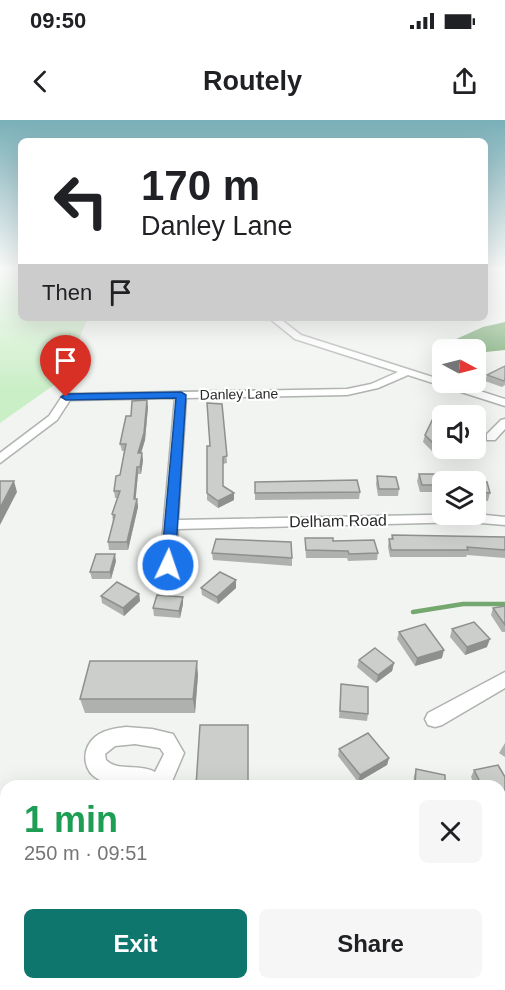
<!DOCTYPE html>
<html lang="en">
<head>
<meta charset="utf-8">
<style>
  :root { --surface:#fff; --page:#f6f6f6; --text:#202124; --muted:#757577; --accent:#0f766e }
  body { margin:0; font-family:Helvetica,sans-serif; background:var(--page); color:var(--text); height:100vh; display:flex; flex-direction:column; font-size:22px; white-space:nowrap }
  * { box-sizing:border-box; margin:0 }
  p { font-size:20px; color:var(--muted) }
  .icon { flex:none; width:33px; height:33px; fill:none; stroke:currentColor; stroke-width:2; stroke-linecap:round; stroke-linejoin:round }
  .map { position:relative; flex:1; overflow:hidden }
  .panel { position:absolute; left:0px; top:660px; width:506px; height:210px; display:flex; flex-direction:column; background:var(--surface); border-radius:18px 18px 0 0; box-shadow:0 6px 24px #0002 }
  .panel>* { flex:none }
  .banner { position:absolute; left:18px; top:18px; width:470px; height:183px; border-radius:9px; box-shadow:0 6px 24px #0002; background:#fff; color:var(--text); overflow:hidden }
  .needle { width:39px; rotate:97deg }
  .tools { position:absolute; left:432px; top:219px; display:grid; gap:12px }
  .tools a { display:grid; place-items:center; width:54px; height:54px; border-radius:9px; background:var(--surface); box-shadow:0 6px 24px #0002; font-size:30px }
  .pin { position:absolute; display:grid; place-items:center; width:51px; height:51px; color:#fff; margin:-62px -26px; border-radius:50% 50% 50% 0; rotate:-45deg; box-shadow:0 0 6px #0007 }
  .pin .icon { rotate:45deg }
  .me { position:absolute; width:66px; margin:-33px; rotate:3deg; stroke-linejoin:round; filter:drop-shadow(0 0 4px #0008) }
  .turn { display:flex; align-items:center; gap:21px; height:126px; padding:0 24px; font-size:27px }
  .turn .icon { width:78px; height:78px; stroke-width:2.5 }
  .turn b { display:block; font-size:42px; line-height:51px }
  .then { display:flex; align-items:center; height:57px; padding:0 24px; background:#0003; gap:12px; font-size:22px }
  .round { display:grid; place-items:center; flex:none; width:63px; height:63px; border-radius:9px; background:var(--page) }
  .summary { display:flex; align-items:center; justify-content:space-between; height:102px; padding:0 24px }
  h1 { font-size:36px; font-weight:600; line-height:45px; color:#1e9e55 }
  .action { display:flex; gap:12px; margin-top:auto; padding:12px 24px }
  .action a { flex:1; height:69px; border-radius:9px; background:var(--accent); color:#fff; font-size:24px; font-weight:600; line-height:69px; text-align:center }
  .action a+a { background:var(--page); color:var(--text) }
  .status { display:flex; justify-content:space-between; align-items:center; height:42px; padding:0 30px; background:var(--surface); direction:ltr }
  .status svg { height:16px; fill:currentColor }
  header { display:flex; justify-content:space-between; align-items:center; height:78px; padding:0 24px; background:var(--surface); font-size:27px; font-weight:600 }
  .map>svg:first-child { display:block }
  .green { fill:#caeec6 }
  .water { fill:#74a86f }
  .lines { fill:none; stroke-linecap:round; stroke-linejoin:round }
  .stream { stroke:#74a86f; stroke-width:4.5 }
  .minor-casing { stroke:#afb2af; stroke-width:3 }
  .minor { fill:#fff; fill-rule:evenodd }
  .wall { fill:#afb1af }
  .shaded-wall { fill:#8e908e }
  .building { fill:#cbcecb; stroke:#8e908e; stroke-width:1.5 }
  .route { fill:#1a73e8; stroke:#114b97; stroke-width:1.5 }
  .labels { text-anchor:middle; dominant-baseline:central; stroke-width:4.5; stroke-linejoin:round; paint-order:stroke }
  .far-street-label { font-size:14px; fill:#282a28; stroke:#fff }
  .street-label { font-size:16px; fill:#282a28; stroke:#fff }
</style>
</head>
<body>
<div class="status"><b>09:50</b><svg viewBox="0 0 49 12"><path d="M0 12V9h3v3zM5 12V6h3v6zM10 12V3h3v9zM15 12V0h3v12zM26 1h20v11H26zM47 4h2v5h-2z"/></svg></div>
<header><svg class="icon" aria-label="back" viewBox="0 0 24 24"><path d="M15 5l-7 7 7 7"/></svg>Routely<svg class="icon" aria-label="share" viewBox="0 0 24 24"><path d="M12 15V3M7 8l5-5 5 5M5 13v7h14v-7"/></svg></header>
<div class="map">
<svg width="505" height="870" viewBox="0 0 505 870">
  <rect width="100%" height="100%" fill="#f1f4f1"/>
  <polygon class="green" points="0,148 21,148 21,198 88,198 61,260 0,303"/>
  <polygon class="water" points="505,202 505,230 476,233 476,230 450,228 450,223 454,220 483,207"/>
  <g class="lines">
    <polyline class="stream" points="413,492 463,484 505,484"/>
    <g class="minor-casing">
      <g id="minor">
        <polygon points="269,198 279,198 301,215 442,260 442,262 452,262 505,279 505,286 408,255 378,268 347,275 186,278 178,400 476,394 505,397 505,405 468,402 178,409 176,445 168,450 160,445 175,278 70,280 57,300 0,343 0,333 49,296 63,275 67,274 347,269 371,264 398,252 295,219"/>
        <polygon points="505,299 505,309 495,320 487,320 487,314 501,300"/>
        <polygon points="505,552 505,568 442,605 435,607 428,605 425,599 428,593"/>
        <path d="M 126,607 L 152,609 L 173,614 L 184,633 L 170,666 C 148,666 121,669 100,660 C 82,652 81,629 95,617 C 103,610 116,608 126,607 ZM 135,624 L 160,628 L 164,634 L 155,652 C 139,643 118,652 106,640 L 105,634 L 115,626 Z"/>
        <polygon points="250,864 303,864 305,870 249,870"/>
      </g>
    </g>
    <use href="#minor" class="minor"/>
  </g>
  <g class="wall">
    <polygon points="505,246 505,265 502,267 485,261 487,255"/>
    <polygon points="222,284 227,343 223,344 223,366 234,373 234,380 218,388 207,380 207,373 210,326"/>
    <polygon points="148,287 145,320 141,333 143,340 141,354 138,354 135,379 137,379 138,387 128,430 109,430 108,422 113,402 112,394 117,378 115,378 114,371 120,355 124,331 122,331 120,324 131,296"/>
    <polygon points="442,296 442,328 451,329 434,333 423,322 425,315"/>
    <polygon points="419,354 442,365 442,372 420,372 417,361"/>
    <polygon points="377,356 399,369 398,376 378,376 376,364"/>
    <polygon points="460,360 487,362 490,373 488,381 476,380 476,362 460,362"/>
    <polygon points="255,362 360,372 359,379 255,380"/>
    <polygon points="392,415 505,417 505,438 467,435 466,437 390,437 388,427 389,419 391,419"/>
    <polygon points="305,418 333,421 378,433 377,440 348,441 347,438 306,438"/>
    <polygon points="212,433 292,438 292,446 213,440"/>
    <polygon points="116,441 111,459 92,459 90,452"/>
    <polygon points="236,460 236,468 218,484 202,475 201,468"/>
    <polygon points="139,474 140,481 124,496 102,483 101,476"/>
    <polygon points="183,484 180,498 154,496 153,488"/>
    <polygon points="505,486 505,512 502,512 491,495 493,488"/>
    <polygon points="452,509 487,527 465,535 450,517"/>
    <polygon points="399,512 442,538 415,546 397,519"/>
    <polygon points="359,540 394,543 392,551 376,563 357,547"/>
    <polygon points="198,555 195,593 85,593 80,579"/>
    <polygon points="341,564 368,594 367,601 339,598"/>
    <polygon points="505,623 505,637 499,633"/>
    <polygon points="339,629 389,638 387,645 358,662 338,636"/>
    <polygon points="498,645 505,657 505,681 500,682 500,666 475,666 471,657 474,650"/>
    <polygon points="416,649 445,666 413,666 414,656"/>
    <polygon points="114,864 230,864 226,870 120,870"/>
    <polygon points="407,864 500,864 505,870 406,870"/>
  </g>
  <g class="shaded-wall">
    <polygon points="147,280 148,287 145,320 139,340 138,333"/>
    <polygon points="442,325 442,328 451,328 451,329 434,333 436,326"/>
    <polygon points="142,333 143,340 141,354 140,347"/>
    <polygon points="137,347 138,354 135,386 134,379"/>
    <polygon points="14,361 17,372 0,405 0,388"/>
    <polygon points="234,373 234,380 218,388 218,381"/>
    <polygon points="137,379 138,387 128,430 127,422"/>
    <polygon points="115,434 116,441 111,459 110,452"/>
    <polygon points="236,460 236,468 218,484 217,477"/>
    <polygon points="139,474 140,481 124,496 123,488"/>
    <polygon points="183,477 183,484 180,498 179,491"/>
    <polygon points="490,519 487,527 465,535 467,527"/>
    <polygon points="444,530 442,538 415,546 417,538"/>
    <polygon points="197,541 198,555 195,593 193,579"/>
    <polygon points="394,543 392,551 376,563 378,555"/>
    <polygon points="389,638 387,645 358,662 360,655"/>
    <polygon points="505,675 505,681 500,682 500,676"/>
    <polygon points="223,864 230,864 226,870 220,870"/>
  </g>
  <g class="building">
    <polygon points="505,246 505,260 504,261 487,255"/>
    <polygon points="147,280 144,313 138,333 142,333 140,347 137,347 134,379 137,379 127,422 108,422 115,395 112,394 120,371 114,371 116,356 120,355 126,324 120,324 126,296 131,296 132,281"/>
    <polygon points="207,283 222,284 227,336 223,337 223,366 234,373 218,381 207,373 207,326 210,326"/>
    <polygon points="437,290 454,294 453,296 442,296 442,325 436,326 425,315"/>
    <polygon points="419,354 441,354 444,362 442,362 442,365 422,365"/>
    <polygon points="377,356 396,357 399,369 379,369"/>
    <polygon points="357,360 360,372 255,373 255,362"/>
    <polygon points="460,360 487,362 490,373 476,372 476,362 461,362"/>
    <polygon points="0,361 14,361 0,388"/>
    <polygon points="392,415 505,417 505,430 467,427 468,430 391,430 389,419 393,419"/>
    <polygon points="305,418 333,418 333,421 374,420 378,433 349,434 348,431 306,430"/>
    <polygon points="216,419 291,422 292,438 212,433"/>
    <polygon points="96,434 115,434 110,452 90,452"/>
    <polygon points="220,452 236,460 217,477 201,468"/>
    <polygon points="117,462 139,474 123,488 101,476"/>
    <polygon points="157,475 183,477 179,491 153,488"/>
    <polygon points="505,486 505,505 493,488"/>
    <polygon points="474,502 490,519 467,527 452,509"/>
    <polygon points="425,504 444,530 417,538 399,512"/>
    <polygon points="375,528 394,543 378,555 359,540"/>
    <polygon points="90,541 197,541 193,579 80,579"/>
    <polygon points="341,564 368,567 368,594 340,591"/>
    <polygon points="200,605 248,605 248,666 196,666"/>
    <polygon points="368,613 389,638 360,655 339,629"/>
    <polygon points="498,645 505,657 505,675 500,676 500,666 482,666 474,650"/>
    <polygon points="416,649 445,655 445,666 415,666"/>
    <polygon points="500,827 505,829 505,870 410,870 411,864 500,864"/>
    <polygon points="120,864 223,864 220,870 127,870"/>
  </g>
  <linearGradient id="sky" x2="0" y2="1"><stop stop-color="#79afb8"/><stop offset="0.55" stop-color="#f9faf9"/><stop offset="1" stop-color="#f9faf9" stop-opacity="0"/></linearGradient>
  <rect width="505" height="270" fill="url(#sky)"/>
  <polygon class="route" points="181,272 186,275 175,445 168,450 161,445 176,278 66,280 61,277 66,274"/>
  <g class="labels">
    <g class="far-street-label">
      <text transform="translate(239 274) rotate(-1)">Danley Lane</text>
    </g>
    <g class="street-label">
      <text transform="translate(338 401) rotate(-1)">Delham Road</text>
    </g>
  </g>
</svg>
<div class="tools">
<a><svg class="needle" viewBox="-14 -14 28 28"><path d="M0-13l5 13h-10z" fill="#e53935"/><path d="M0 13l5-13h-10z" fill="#757577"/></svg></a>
<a><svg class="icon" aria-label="sound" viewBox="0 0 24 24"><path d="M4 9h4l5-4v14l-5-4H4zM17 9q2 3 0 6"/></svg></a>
<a><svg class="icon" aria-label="layers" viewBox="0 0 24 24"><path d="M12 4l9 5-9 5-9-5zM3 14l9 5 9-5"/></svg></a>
</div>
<div class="pin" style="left:66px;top:277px;background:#d93025"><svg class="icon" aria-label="arrive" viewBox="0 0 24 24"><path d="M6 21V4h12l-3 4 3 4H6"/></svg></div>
<svg class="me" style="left:168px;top:445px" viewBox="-20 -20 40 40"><circle r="17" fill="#1a73e8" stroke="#fff" stroke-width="3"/><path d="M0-11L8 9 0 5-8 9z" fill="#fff"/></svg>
<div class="banner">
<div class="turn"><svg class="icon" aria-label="left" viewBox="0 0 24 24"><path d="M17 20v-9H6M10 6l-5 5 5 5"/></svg><div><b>170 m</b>Danley Lane</div></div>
<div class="then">Then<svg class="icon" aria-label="arrive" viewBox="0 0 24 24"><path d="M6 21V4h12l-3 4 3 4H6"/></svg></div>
</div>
<section class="panel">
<div class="summary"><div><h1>1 min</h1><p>250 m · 09:51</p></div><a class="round"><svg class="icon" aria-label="close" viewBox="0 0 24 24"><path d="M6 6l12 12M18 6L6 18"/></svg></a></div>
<div class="action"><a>Exit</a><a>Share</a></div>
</section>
</div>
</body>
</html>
